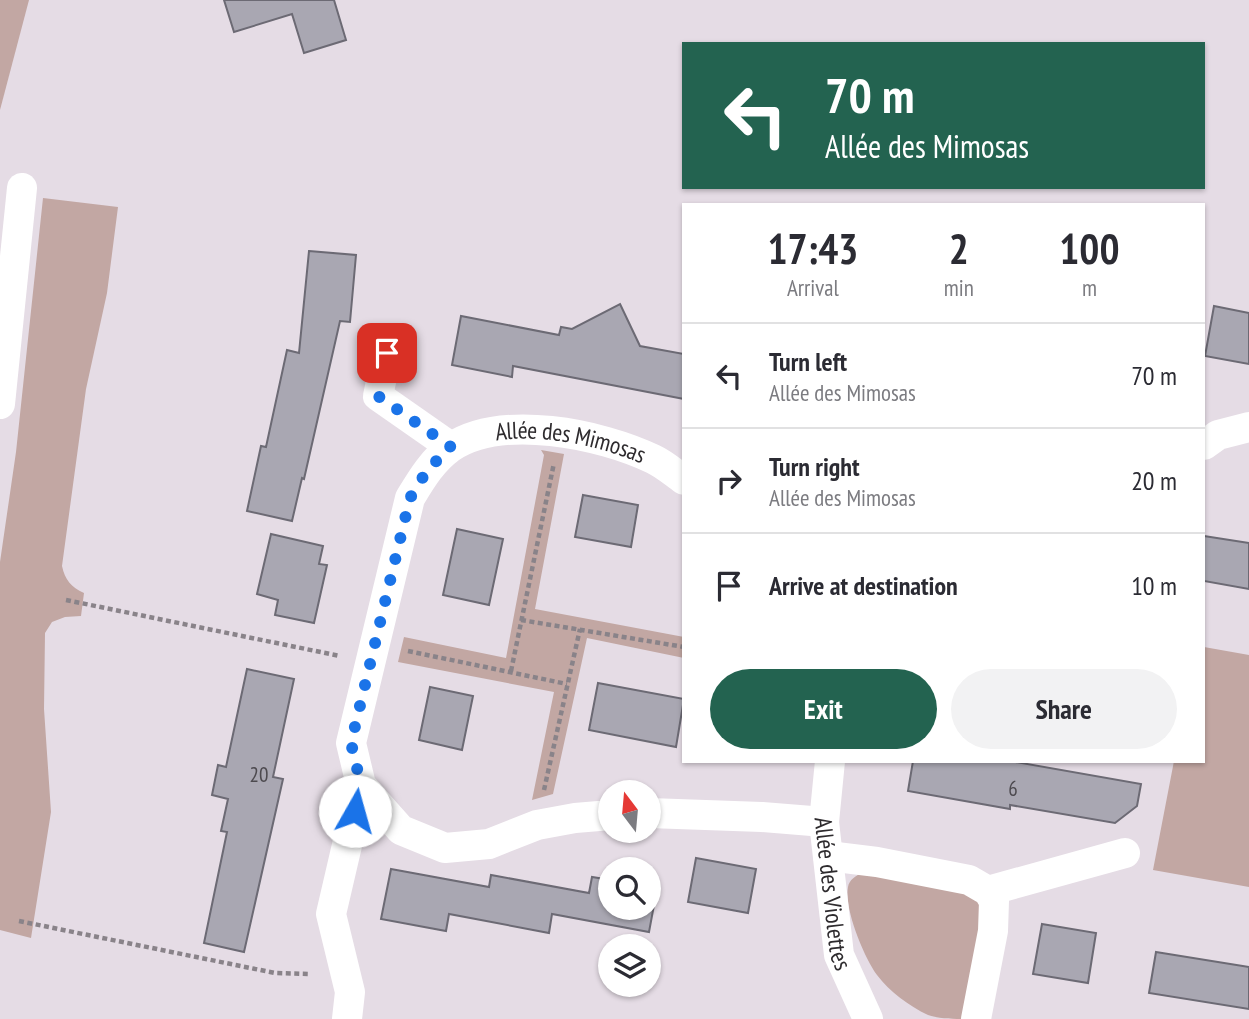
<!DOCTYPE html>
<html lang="en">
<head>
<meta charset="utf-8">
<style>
  :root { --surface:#fff; --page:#f2f2f3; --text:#2b2b33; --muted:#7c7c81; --line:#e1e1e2; --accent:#236350 }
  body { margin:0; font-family:"PT Sans Narrow",sans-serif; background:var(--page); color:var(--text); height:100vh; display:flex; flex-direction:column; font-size:26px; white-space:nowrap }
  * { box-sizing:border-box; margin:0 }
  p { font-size:23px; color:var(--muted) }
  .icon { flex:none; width:38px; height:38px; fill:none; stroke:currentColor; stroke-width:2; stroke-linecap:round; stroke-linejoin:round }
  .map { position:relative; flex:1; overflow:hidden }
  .side { position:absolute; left:682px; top:203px; width:523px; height:560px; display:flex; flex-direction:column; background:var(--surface); border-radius:0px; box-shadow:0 2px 5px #0004 }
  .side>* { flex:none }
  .hud { position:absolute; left:682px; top:42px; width:523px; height:147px; border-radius:0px; box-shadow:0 2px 5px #0004; background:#236350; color:#fff; overflow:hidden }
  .needle { width:46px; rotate:344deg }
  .fabs { position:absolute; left:598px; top:780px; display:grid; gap:14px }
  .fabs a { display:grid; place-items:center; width:63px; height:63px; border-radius:50%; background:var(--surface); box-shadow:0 2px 5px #0004; font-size:35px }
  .pin { position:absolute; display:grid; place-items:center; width:60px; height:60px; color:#fff; margin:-30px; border-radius:14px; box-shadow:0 4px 10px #0006 }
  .me { position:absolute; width:77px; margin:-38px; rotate:7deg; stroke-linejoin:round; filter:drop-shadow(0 0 5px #0008) }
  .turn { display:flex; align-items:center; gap:24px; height:147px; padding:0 28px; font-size:32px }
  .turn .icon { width:91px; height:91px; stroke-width:2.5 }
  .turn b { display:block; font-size:49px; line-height:60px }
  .eta { display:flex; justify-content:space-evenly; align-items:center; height:119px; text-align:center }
  .eta b { font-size:42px; font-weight:800; line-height:49px }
  .cta { display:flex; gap:14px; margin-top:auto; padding:14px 28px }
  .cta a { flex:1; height:80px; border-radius:42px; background:var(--accent); color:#fff; font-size:28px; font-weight:800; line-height:80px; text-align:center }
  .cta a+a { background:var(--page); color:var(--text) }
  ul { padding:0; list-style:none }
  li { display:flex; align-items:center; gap:21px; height:105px; padding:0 28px; border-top:2px solid var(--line) }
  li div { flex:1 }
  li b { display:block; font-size:26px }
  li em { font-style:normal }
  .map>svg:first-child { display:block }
  .green { fill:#c2a7a3 }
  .building { fill:#a9a7b2; stroke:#6c6a74; stroke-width:2 }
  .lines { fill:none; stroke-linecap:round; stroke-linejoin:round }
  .path { stroke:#898389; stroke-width:4.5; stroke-dasharray:5 3.5; stroke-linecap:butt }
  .street { stroke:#fff; stroke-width:30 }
  .route { stroke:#1a73e8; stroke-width:12; stroke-dasharray:0 21.6 }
  .labels { text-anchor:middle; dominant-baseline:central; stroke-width:5; stroke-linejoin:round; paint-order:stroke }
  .number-label { font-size:21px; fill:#4d4a4f }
  .street-label { font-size:24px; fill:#2e2b2e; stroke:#fff }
</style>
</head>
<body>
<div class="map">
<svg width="1249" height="1019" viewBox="0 0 1249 1019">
  <rect width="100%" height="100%" fill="#e5dce5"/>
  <g class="green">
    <polygon points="0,0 29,0 0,110"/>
    <path d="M 43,198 L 118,207 L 107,293 L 86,389 L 62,566 C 65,580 71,587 84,593 L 81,616 L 65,617 L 52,622 L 45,633 L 44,709 L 51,812 L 31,938 L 0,930 L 0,562 L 16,452 Z"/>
    <polygon points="541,450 564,454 535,609 684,637 684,658 587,638 553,794 532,800 554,692 398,662 404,637 506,658 544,455"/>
    <polygon points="1204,647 1249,655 1249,887 1153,870 1174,761 1204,761"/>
    <path d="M 863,873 L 965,890 L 978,901 L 983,916 L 966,1019 C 953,1019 940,1019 928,1015 C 909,1006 890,992 877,975 C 864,957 844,909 848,887 C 849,880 856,875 863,873 Z"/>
  </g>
  <g class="building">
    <polygon points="224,0 334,0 346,40 304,53 292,14 234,32"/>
    <polygon points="309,251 356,255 350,322 340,321 304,479 302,478 292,521 247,511 261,446 266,447 287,350 299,353"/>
    <polygon points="620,304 640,346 684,354 684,399 513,366 512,377 452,365 461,316 559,335 561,327 572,329"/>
    <polygon points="1214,306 1249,313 1249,364 1205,356"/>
    <polygon points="583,495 638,505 631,547 575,537"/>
    <polygon points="457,529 503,539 489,605 443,595"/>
    <polygon points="271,534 323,546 319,564 327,565 314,623 275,615 278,600 257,594"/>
    <polygon points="1204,536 1249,543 1249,589 1204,581"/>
    <polygon points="247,669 294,679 273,777 283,779 244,952 204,943 227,832 221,831 228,799 212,795 218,765 226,767"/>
    <polygon points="598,683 684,699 676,747 589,730"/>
    <polygon points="430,687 473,696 462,750 419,740"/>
    <polygon points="913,761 1010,761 1141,784 1137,806 1115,823 1010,805 1010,809 908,791"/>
    <polygon points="696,858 756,869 748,913 688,902"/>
    <polygon points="391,869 489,887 491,875 589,893 592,877 611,880 611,908 649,908 649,887 657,889 649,932 552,914 549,933 449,914 446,931 381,919"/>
    <polygon points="1042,924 1096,933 1088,983 1033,974"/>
    <polygon points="1156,952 1249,967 1249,1009 1149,993"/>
  </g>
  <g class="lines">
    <g class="path">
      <polyline points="66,600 340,656"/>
      <polyline points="521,620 684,647"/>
      <polyline points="408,651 567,684"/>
      <polyline points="511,671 554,463"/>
      <polyline points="544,790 580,629"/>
      <polyline points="19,921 275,973 310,974"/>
    </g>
    <g class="street">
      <polyline points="387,353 378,396 451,447"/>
      <polyline points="0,404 22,188"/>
      <polyline points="1204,445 1218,435 1249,427"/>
      <path id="s1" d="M 830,761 L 824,822 L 839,955 L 868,1019"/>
      <polyline points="649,813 762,817 824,822"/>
      <path id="s2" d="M 611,815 L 575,818 L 537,825 L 489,844 L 445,848 L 401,830 L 361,785 L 351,743 L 410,498 C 421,480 432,461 450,448 C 501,413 601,434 653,459 C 664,464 674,473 684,480"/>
      <polyline points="828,856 877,862 969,880 988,891 994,901 993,931 976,1019"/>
      <polyline points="988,891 1125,853"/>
      <polyline points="347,1019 350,992 331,914 361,785"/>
    </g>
  </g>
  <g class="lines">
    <polyline class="route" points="355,811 361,785 351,743 410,498 428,469 451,447 378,396 387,353"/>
  </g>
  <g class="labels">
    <g class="number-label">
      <text x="259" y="774">20</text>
      <text x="1013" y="788">6</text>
    </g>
    <g class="street-label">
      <text stroke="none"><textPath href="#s2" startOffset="763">Allée des Mimosas</textPath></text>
      <text stroke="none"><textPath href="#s1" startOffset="133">Allée des Violettes</textPath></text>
    </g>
  </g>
</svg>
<div class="fabs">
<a><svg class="needle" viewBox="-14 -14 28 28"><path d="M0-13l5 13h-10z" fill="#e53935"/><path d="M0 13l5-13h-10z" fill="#7c7c81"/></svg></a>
<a><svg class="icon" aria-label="search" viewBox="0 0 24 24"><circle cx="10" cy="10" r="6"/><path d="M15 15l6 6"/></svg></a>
<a><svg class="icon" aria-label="layers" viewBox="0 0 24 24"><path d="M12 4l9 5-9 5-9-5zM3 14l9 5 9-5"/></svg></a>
</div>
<div class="pin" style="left:387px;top:353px;background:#d93025"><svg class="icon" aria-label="arrive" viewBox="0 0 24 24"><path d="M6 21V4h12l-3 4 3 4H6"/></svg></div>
<svg class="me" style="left:355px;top:811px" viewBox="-20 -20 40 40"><circle r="19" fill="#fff"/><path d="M0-13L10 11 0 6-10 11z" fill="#1a73e8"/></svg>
<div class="hud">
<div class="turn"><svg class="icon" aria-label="left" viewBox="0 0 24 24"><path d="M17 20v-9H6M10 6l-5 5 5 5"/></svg><div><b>70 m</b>Allée des Mimosas</div></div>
</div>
<section class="side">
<div class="eta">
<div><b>17:43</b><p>Arrival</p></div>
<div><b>2</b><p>min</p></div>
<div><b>100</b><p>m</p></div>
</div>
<ul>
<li><svg class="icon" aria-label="left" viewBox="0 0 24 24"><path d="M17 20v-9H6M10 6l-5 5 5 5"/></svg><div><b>Turn left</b><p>Allée des Mimosas</p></div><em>70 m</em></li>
<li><svg class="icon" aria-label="right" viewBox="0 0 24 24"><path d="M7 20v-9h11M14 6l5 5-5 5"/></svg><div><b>Turn right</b><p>Allée des Mimosas</p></div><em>20 m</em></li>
<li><svg class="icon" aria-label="arrive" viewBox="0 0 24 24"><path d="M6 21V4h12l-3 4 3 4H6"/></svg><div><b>Arrive at destination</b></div><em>10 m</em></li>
</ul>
<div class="cta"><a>Exit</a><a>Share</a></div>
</section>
</div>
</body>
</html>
